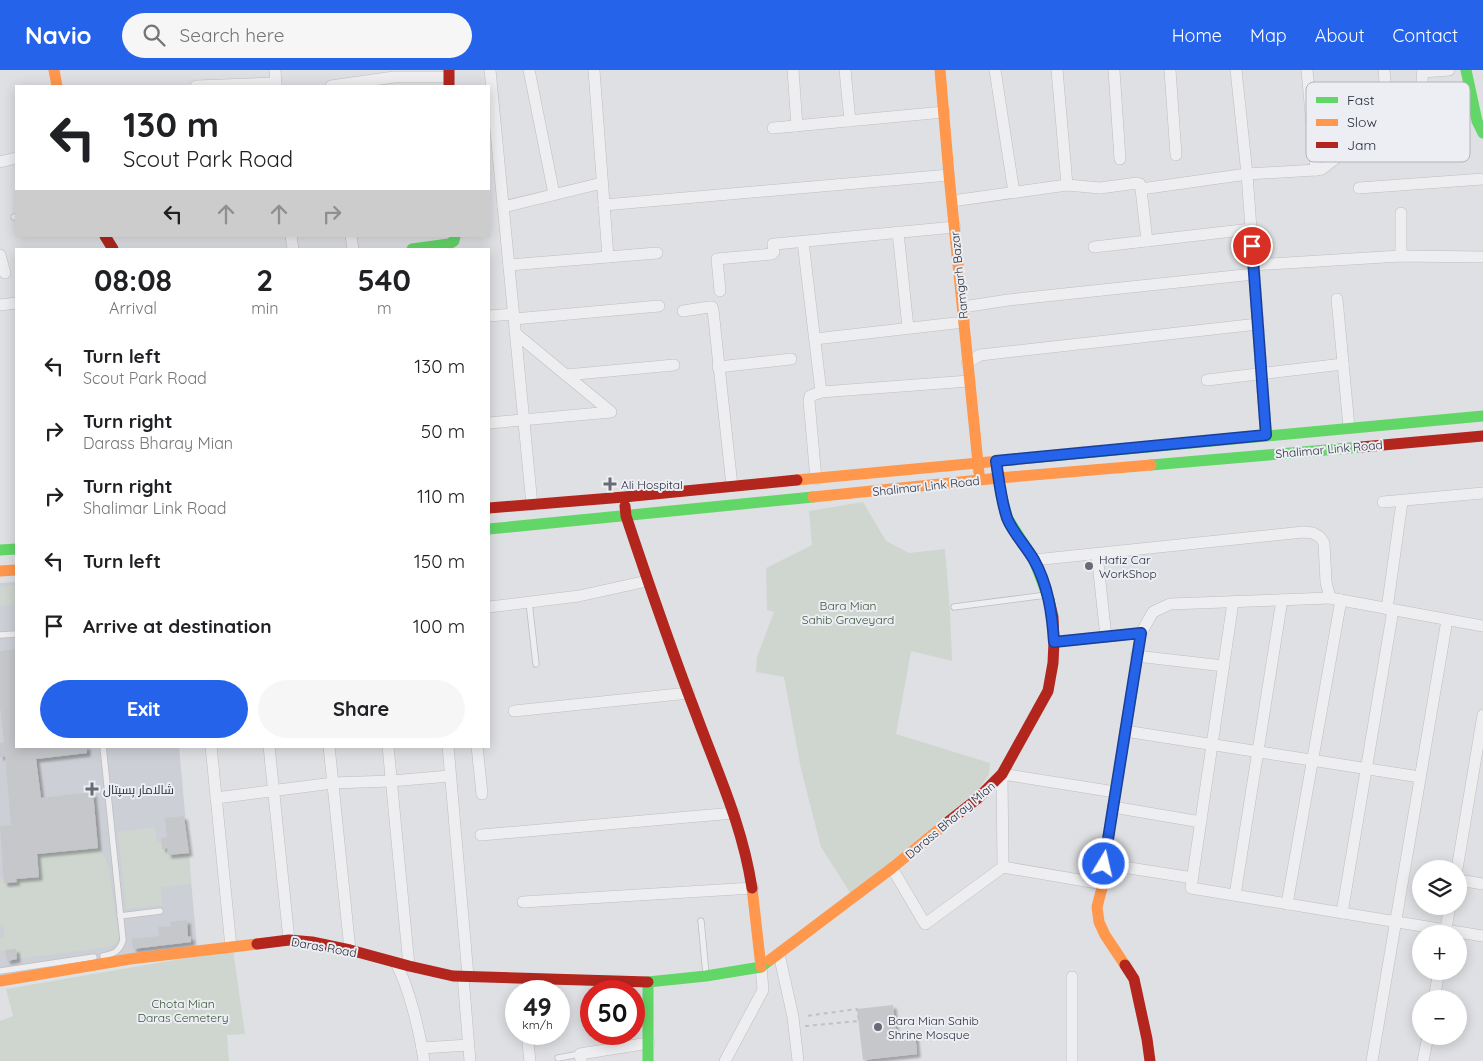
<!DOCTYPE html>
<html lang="en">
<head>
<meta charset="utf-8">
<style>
  :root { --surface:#fff; --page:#f6f6f6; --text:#202124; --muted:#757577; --accent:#2563eb }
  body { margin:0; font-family:Quicksand,Cairo,sans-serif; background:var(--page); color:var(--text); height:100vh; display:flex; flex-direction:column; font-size:19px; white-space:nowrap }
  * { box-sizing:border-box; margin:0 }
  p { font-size:16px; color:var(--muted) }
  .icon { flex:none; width:28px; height:28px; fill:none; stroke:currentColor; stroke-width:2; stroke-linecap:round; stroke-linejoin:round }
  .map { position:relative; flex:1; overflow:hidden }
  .panel { position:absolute; left:15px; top:178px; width:475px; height:500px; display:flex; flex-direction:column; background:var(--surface); border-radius:0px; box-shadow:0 2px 12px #0003 }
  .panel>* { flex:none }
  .top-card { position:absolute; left:15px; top:15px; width:475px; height:152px; border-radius:0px; box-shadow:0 2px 12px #0003; background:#fff; color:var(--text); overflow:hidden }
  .controls { position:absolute; left:1412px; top:790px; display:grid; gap:10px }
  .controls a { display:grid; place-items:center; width:55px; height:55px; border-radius:50%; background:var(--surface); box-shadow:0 2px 12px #0003; font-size:25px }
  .speed { position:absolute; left:505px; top:910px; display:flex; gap:10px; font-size:25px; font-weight:700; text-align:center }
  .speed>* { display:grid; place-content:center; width:65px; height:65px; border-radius:50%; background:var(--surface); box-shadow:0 2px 12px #0003; line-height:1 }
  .speed small { font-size:12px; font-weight:400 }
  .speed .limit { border:8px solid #d22; background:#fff; color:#111 }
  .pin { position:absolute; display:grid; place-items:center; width:42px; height:42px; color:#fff; margin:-21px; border:2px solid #fff; border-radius:50%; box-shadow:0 1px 5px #0007 }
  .me { position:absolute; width:55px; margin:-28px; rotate:9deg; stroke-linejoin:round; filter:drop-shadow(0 0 4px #0008) }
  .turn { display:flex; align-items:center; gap:18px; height:105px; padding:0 25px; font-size:22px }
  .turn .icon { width:65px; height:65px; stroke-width:2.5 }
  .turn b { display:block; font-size:35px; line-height:42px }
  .lanes { display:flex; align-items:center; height:48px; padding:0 25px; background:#0003; justify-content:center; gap:25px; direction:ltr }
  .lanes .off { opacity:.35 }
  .eta { display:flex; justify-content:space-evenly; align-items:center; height:85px; text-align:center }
  .eta b { font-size:30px; font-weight:800; line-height:35px }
  .action { display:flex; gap:10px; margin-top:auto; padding:10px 25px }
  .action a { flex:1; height:58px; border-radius:30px; background:var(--accent); color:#fff; font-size:20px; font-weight:800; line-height:58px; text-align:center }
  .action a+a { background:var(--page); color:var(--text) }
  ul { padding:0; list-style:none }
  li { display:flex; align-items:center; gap:15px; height:65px; padding:0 25px }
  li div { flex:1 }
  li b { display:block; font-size:19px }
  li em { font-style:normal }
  header { display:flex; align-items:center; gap:30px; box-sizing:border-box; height:70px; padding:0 25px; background:var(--accent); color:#fff }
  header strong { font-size:24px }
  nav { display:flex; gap:28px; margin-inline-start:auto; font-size:18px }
  .search { width:350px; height:45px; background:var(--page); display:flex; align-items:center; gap:12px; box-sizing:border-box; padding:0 18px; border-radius:28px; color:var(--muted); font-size:19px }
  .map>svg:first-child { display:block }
  .built { fill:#cdcfd6 }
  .green { fill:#ced6cf }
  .building { fill:#c5c7ca; filter:url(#shadow) }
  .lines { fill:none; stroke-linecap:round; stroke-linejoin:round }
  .lane-casing { stroke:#bdbec1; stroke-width:7 }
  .street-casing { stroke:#bdbec1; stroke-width:12 }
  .path { stroke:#c0c1c6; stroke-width:2; stroke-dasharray:4 4; stroke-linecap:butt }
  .lane { stroke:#eeeef0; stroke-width:5.5 }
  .street { stroke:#eeeef0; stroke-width:11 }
  .fast { stroke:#63d668; stroke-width:11 }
  .slow { stroke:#ff974d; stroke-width:11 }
  .jam { stroke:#b3261e; stroke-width:11 }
  .route-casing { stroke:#184099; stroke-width:12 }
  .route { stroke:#2563eb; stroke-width:9 }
  .poi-dot { fill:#686b75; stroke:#eceef3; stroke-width:2 }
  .labels { text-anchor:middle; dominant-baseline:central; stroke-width:4; stroke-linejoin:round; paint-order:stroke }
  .street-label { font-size:12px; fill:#282c3a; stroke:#eceef3 }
  .poi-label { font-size:12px; fill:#282c3a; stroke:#eceef3; text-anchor:start }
  .park-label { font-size:12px; fill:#385437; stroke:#eceef3 }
  .key { fill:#eceef3; stroke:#b1b4bc; stroke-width:1 }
  .key-label { font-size:14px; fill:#282c3a }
</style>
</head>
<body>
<header>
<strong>Navio</strong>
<div class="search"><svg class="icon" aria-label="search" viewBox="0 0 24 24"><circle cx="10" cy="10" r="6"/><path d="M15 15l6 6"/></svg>Search here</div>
<nav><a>Home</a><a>Map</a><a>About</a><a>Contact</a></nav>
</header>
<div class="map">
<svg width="1483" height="991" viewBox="0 0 1483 991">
  <defs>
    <filter id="shadow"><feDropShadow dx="3.5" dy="3.5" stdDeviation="1" flood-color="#0004"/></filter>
  </defs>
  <rect width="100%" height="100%" fill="#dfe0e3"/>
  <polygon class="built" points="16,512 16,676 179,676 197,877 0,908 0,513"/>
  <g class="green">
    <polygon points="863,432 886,471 909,483 945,479 950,541 952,591 911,581 896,664 990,693 989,704 978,720 851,824 821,777 801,699 784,607 756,602 757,587 774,542 767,540 766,498 812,475 809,441"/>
    <polygon points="16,515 16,534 0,536 0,517"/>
    <polygon points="155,757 157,773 162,772 162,779 167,778 168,785 189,783 191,814 161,817 162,835 126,839 118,762"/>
    <polygon points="98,778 104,786 108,796 119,866 116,874 107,877 17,889 16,879 0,881 0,868 5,867 3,855 0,855 0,809 4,809 4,812 8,812 9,818 17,817 16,809 39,807 37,785"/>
    <polygon points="233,880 245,964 227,965 229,991 0,991 0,951 13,946 6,919"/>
  </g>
  <g class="building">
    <polygon points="16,579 16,676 87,676 87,683 36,689 41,728 93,722 98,778 37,784 39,807 16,809 17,812 4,813 0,756 11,755 5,686 0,687 0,673 4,673 0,635 0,581"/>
    <polygon points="184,746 189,783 168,785 167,778 162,779 161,768 167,767 165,748"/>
    <polygon points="187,850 188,867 191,866 191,872 133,879 132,869 159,866 158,857 171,856 170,852"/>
    <polygon points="16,879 17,889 7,891 5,880"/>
    <polygon points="893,935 896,964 915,962 917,984 863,990 857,939"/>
  </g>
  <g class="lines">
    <g class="lane-casing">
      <g id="lane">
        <polyline points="14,147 16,147"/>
        <polyline points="529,532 536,594"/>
        <polyline points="954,537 1046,525"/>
        <polyline points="0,565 16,564"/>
        <path d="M 103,676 L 123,870 C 120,881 114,884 103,886"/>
        <polyline points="120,846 160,841"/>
        <polyline points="701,851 706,904"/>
        <polyline points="0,901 94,887"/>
        <polyline points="558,988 580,984"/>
      </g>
    </g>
    <g class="street-casing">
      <g id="street">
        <polyline points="275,0 276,16"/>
        <polyline points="490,0 532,435"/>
        <polyline points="529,0 554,124"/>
        <polyline points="594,0 608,187"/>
        <polyline points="793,0 797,56"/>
        <polyline points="845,0 850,51"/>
        <polyline points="995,0 1014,123"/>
        <polyline points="1057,0 1067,115"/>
        <polyline points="1114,0 1120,89"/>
        <polyline points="1170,0 1176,85"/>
        <polyline points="1236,0 1247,104 1266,365"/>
        <polyline points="1307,0 1316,100"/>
        <polyline points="1384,0 1388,48"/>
        <polyline points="1423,2 1449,0"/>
        <polyline points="196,16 276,13"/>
        <polyline points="331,16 394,7 449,7"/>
        <polyline points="773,58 944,42"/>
        <polyline points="0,92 16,88"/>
        <polyline points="1359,118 1483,109"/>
        <polyline points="1141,119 1147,171"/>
        <polyline points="952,131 1067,115 1100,118 1137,113 1140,114 1141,119 1247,104 1316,100 1322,99 1388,48 1419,28 1421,23 1423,0"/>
        <polyline points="604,135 949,105"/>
        <polyline points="503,137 602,113"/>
        <polyline points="898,162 908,258"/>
        <polyline points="291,166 293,179"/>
        <polyline points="351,166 353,179"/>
        <polyline points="803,172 821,322 969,311"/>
        <polyline points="1094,177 1251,159"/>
        <polyline points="0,185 5,203"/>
        <polyline points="1401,186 1401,143"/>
        <polyline points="509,195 657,183"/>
        <polyline points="1253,195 1401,186 1483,187"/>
        <polyline points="720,221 717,189 772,184 774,182 773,174 775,174 955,157"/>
        <polyline points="1337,229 1349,357"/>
        <polyline points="0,235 16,233"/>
        <polyline points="963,237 1008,230 1254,204"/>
        <polyline points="683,241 709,237 712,237 713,240 732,416"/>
        <polyline points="489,246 513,244"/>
        <polyline points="514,249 659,236"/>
        <polyline points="815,269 964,252"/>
        <polyline points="967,293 980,285 1258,254"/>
        <polyline points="718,297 791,289"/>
        <polyline points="566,305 674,295"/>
        <polyline points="1207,310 1343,294"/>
        <polyline points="489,353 611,342 515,263"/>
        <polyline points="816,409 809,331 810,326 821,322"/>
        <polyline points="1383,432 1483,423"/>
        <polyline points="1097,484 1106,567"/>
        <polyline points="1034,490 1303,462 1313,463 1320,467 1324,473 1326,512 1330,528 1483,556"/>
        <polyline points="1233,532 1191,818 1483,866"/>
        <polyline points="489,537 579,526 647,511"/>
        <polyline points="1387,539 1402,432"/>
        <polyline points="1141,563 1153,542 1170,534 1330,528"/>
        <polyline points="1136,586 1224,596"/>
        <polyline points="514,641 689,623"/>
        <polyline points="1125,661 1420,707"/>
        <polyline points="211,676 231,877"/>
        <polyline points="269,676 289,870"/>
        <polyline points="329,676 350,880"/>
        <polyline points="388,676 409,896"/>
        <polyline points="448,676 468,906"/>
        <polyline points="477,676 482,724"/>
        <polyline points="216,728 333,713 391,711 450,706"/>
        <polyline points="1113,737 1201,752"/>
        <polyline points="481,765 734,743"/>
        <polyline points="1104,794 1193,808"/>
        <polyline points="1003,797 1103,814"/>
        <polyline points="892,798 925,854 1003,797 1002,704 1115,722"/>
        <polyline points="1457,799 1483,645"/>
        <polyline points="1459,810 1483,814"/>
        <polyline points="1235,825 1282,530"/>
        <polyline points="523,832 753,818"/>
        <polyline points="1287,834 1341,530"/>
        <polyline points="1342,843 1393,540"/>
        <polyline points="1445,864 1450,836"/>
        <polyline points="779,884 793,947 798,991"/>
        <path d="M 396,893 C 409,917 420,963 424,991"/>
        <polyline points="463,906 470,991"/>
        <polyline points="1072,907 1072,991"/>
        <polyline points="1434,929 1439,901"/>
        <polyline points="527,964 530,991"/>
        <polyline points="422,978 468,975"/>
        <polyline points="581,991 580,984 649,973"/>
        <polyline points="725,991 763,920 761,897"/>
        <polyline points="1372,991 1447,550"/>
        <polyline points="1423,991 1428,966"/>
      </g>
    </g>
    <polyline class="path" points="805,956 859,951 857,939 806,946"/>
    <use href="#lane" class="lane"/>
    <use href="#street" class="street"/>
    <g class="fast">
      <polyline points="1466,0 1477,51 1483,63"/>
      <polyline points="412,179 449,174 454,171 455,166"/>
      <polyline points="1041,387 1483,346"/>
      <polyline points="1151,395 1361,377"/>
      <polyline points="997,399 1001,425 1008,449 1034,490 1049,530"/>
      <polyline points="489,459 813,427"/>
      <polyline points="0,480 16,479"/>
      <polyline points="648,991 648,912 706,906 761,897 770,890"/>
    </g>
    <g class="slow">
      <polyline points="54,0 57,16"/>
      <polyline points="940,0 949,105 979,403"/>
      <polyline points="797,410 1041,387"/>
      <polyline points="813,427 999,408 1151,395"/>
      <polyline points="0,501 16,500"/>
      <polyline points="1054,572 1141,563 1104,794 1103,814 1097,837 1099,852 1105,865 1125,895"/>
      <polyline points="752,818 761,897"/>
      <polyline points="770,890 892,798 949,751"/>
      <polyline points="0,911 130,889 257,874"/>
    </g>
    <g class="jam">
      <polyline points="449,0 449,16"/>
      <polyline points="105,166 113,179"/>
      <polyline points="1361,377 1483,366"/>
      <path d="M 625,436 L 626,446 C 648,512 671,579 696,644 C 718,704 742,754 752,818"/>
      <polyline points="489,438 624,427 797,410"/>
      <polyline points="949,751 977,729 1002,704 1048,621 1053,593 1054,572 1053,547 1049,530"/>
      <polyline points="257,874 289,870 312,872 350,880 409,896 453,906 648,912"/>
      <polyline points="1125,895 1134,909 1147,969 1150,991"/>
    </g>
  </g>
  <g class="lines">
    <g class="route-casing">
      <path id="route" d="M 1104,794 L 1141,563 L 1054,572 C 1052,543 1048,515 1034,490 C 1026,476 1013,463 1007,448 C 1001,430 999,410 996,391 L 1266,365 L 1252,176"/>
    </g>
    <use href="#route" class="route"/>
  </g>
  <g class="poi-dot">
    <path d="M607.5 406.5h5v5h5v5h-5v5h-5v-5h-5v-5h5z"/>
    <circle cx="1089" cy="496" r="5"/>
    <path d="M89.5 711.5h5v5h5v5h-5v5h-5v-5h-5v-5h5z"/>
    <circle cx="878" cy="957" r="5"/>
  </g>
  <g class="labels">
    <g class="street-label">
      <text transform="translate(959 205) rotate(-96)">Ramgarh Bazar</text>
      <text transform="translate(1329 379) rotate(-5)">Shalimar Link Road</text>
      <text transform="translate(926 416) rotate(-6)">Shalimar Link Road</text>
      <text transform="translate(950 750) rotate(-40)">Darass Bharay Mian</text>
      <text transform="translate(324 877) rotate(10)">Daras Road</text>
    </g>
    <g class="poi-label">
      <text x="621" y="414">Ali Hospital</text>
      <text x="1099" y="489">Hafiz Car<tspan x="1099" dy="14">WorkShop</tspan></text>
      <text x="103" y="719">شالامار ہسپتال</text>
      <text x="888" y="950">Bara Mian Sahib<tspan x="888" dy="14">Shrine Mosque</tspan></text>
    </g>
    <g class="park-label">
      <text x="848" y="535">Bara Mian<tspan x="848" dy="14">Sahib Graveyard</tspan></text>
      <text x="183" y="933">Chota Mian<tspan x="183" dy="14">Daras Cemetery</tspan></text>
    </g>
  </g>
  <rect x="1306" y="12" width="164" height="80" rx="8" class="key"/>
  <rect x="1316" y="27" width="22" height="6" fill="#63d668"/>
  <rect x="1316" y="49" width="22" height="7" fill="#ff974d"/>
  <rect x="1316" y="72" width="22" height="6" fill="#b3261e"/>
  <g class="key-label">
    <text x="1347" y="35">Fast</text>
    <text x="1347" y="57">Slow</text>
    <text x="1347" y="80">Jam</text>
  </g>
</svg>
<div class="controls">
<a><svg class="icon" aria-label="layers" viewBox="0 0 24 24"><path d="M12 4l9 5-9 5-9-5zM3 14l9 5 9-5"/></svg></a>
<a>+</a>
<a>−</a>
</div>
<div class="speed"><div>49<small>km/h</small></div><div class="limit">50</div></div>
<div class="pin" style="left:1252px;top:176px;background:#d93025"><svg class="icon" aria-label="arrive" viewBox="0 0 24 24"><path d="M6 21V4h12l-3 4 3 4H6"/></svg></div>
<svg class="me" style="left:1104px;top:794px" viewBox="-20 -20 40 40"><circle r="17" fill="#2563eb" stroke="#fff" stroke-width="3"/><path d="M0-11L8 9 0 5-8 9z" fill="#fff"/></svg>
<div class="top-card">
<div class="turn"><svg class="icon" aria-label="left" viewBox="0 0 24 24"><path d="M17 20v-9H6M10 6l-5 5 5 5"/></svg><div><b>130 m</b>Scout Park Road</div></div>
<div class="lanes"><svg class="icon" aria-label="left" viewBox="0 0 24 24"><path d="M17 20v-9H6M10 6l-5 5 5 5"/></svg><svg class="icon off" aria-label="ahead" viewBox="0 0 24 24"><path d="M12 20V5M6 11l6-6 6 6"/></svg><svg class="icon off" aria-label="ahead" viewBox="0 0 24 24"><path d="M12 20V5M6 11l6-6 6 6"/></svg><svg class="icon off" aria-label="right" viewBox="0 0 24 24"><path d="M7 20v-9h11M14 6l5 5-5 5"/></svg></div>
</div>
<section class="panel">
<div class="eta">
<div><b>08:08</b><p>Arrival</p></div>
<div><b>2</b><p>min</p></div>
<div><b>540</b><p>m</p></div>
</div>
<ul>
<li><svg class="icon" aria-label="left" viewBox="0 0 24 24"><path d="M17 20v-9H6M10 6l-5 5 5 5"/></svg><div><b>Turn left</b><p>Scout Park Road</p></div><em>130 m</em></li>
<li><svg class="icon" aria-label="right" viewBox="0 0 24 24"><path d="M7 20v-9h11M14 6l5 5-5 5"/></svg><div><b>Turn right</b><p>Darass Bharay Mian</p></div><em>50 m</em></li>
<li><svg class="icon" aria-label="right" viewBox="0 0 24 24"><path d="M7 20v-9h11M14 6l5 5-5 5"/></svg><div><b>Turn right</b><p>Shalimar Link Road</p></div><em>110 m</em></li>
<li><svg class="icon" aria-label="left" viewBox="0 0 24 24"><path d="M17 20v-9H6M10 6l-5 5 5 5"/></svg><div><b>Turn left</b></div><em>150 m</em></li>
<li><svg class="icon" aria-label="arrive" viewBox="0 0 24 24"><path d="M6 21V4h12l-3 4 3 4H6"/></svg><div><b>Arrive at destination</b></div><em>100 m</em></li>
</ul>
<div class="action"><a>Exit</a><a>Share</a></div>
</section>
</div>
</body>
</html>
